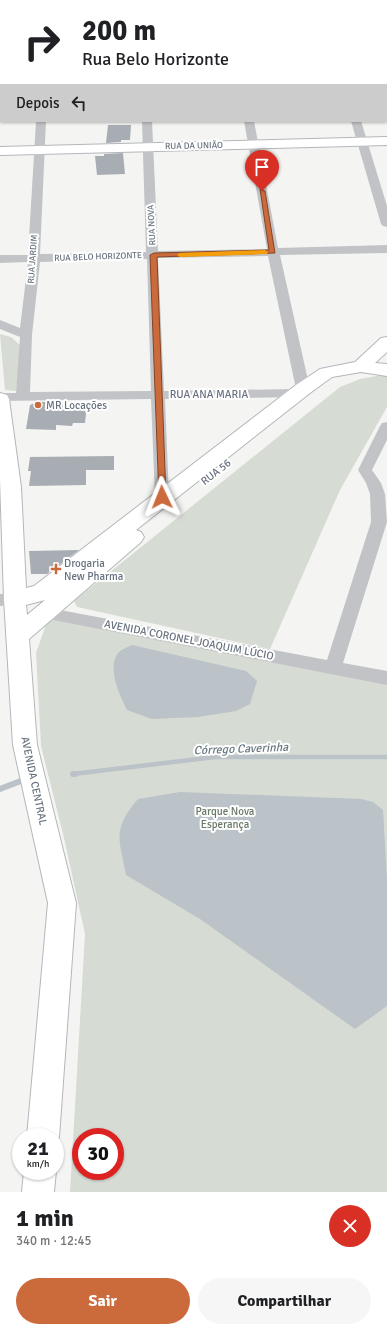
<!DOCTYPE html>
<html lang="pt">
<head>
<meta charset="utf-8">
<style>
  :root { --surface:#fff; --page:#f6f6f6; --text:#202124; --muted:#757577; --accent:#cb6a3b }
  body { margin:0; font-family:Signika,sans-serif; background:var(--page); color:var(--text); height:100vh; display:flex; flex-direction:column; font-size:15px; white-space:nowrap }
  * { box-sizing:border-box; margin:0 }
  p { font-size:13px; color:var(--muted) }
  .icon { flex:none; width:22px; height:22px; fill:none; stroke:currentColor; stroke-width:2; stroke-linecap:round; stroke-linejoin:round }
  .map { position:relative; height:1192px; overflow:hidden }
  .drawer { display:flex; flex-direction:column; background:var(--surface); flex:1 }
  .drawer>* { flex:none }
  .hud { position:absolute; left:0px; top:0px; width:387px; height:122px; box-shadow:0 1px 3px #0004; background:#fff; color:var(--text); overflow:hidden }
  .speed { position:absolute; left:12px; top:1128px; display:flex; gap:8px; font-size:20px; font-weight:700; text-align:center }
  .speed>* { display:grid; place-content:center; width:52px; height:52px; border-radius:50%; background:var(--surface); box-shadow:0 1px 3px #0004; line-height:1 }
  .speed small { font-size:10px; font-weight:400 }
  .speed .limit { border:6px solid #d22; background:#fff; color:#111 }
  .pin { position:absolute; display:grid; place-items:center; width:34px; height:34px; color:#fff; margin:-41px -17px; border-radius:50% 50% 50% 0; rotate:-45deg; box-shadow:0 0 4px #0007 }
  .pin .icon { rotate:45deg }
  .me { position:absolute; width:44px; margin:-22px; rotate:358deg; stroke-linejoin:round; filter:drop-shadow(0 0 3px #0008) }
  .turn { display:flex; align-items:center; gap:14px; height:84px; padding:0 16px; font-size:18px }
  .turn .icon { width:52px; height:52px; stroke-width:2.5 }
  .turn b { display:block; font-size:28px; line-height:34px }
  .then { display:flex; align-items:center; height:38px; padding:0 16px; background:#0003; gap:8px; font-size:15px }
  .round { display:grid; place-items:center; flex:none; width:42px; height:42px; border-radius:21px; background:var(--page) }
  .headline { display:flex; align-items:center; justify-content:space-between; height:68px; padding:0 16px }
  h1 { font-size:24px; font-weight:700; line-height:30px }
  .action { display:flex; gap:8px; margin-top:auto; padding:8px 16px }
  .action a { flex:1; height:46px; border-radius:24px; background:var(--accent); color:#fff; font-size:16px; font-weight:700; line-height:46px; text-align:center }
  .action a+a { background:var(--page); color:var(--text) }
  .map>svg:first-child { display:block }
  .green { fill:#d6dbd3; fill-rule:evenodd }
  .water { fill:#bbc2c8 }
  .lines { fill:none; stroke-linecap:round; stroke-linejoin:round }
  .stream-far1 { stroke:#bbc2c8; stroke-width:4.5 }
  .stream { stroke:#bbc2c8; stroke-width:6 }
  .building { fill:#a8adb3 }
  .secondary-casing { stroke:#b3b7bb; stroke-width:2 }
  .street { fill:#c1c3c6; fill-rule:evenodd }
  .secondary { fill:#fff; fill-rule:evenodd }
  .route { fill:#cb6a3b; stroke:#844526 }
  .slow { fill:#f59e0b }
  .poi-dot { fill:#cb6a3b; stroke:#fff; stroke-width:1.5 }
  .labels { text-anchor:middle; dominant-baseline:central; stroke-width:4; stroke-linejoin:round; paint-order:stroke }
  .far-street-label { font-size:9px; fill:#68727f; stroke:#fff }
  .street-label { font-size:11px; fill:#68727f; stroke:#fff }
  .poi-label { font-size:11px; fill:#68727f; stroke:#fff; text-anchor:start }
  .park-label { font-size:11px; fill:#677766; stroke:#fff }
  .water-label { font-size:12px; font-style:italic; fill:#697982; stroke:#fff }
</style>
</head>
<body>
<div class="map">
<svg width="387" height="1192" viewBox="0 0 387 1192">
  <rect width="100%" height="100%" fill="#f4f5f2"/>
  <g class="green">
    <polygon points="0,334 11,337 21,346 16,391 5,390"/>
    <polygon points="382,375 387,375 387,407 340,490 270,649 77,607 74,601 340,387 360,379"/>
    <path d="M 49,616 L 387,683 L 387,1192 L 70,1192 L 85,934 L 64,838 L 41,746 L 36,653 ZM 81,1137 L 115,1137 L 115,1171 L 81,1171 Z"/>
  </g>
  <g class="water">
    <path d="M 132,645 L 246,671 L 257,681 L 250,704 L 236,711 L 198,717 L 152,719 L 127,710 C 120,696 105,665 120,651 C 123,649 128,647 132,645 Z"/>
    <path d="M 180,792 L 361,799 L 373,802 L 383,810 L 387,880 L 387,1006 L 355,1029 L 200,919 L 126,875 C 119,838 112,830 138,799 Z"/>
  </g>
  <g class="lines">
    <polyline class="stream-far1" points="73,774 215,757 387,757"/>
    <g class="stream">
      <polyline points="73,774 75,774"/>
      <polyline points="0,789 26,779"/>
    </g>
  </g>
  <g class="building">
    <polygon points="108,125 131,125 130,140 121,140 121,142 106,143"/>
    <polygon points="123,153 125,174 97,175 95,156 104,156 104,154"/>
    <polygon points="37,402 66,402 65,404 87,404 85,423 73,423 72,426 56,425 56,430 26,429 30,405"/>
    <polygon points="114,456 114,470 86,470 86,485 29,486 31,471 28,471 30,457"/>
    <polygon points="79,550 47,574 31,574 29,551"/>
  </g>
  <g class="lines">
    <g class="secondary-casing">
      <g id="secondary">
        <polygon points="387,137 387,145 0,155 0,147"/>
        <path d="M 387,337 L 387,352 L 375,363 L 387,364 L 387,376 L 361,372 L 332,377 L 310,393 L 136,530 L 141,532 L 144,537 L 141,542 L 29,639 L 37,745 L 76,903 L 59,1137 L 55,1146 L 55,1137 L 27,1137 L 48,903 L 13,745 L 4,599 L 0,479 L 0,393 L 7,395 L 9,399 L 21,487 L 26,588 L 34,586 L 296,385 L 320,369 L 355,362 L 381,338 ZM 45,600 L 27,615 L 26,605 Z"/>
        <polygon points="55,1169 56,1171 54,1192 22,1192 24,1171 55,1171"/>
      </g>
    </g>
    <g class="street">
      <rect x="47" y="0" width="8" height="1"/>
      <rect x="138" y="0" width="8" height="1"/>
      <rect x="224" y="0" width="8" height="1"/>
      <rect x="314" y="0" width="8" height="1"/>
      <polygon points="1,26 1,32 0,33 0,27"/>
      <rect x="386" y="55" width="1" height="6"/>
      <rect x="0" y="63" width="1" height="6"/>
      <rect x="0" y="101" width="1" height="6"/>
      <path d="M 36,121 L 46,121 L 40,254 L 146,252 L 142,121 L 152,121 L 158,251 L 267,249 L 244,121 L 254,121 L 278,248 L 387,245 L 387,253 L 280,255 L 310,389 L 303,396 L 298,397 L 165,399 L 169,497 L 167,501 L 162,502 L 157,501 L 155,497 L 151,399 L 0,401 L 0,393 L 16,393 L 20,337 L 0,329 L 0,320 L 20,328 L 28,262 L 0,263 L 0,255 L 28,255 ZM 268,256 L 296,389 L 164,391 L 158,258 ZM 147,259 L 151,391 L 30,392 L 32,335 L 40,262 Z"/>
      <polygon points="351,121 361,121 387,206 387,227 383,226 381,224"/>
      <polygon points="387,422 387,440 372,470 381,483 385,494 387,522 343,663 387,671 387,685 38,617 36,613 38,609 44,607 327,660 371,522 370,494 366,483 358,470 380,426 382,423"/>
      <polygon points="15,593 21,595 23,599 21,603 0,606 0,594"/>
    </g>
    <use href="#secondary" class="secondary"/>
  </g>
  <polygon class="route" points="260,189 265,191 275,253 157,257 166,497 165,499 159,499 150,255 154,253 269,250"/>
  <polygon class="slow" points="265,250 268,252 267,254 180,257 177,255 180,253"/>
  <g class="poi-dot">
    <circle cx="38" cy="405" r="4"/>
    <path d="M54 563h4v4h4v4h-4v4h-4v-4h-4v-4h4z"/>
  </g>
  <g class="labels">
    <g class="far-street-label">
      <text transform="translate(194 146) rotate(-1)">RUA DA UNIÃO</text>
      <text transform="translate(152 225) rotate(-93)">RUA NOVA</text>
      <text transform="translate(98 257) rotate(-2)">RUA BELO HORIZONTE</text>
      <text transform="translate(33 259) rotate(-86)">RUA JARDIM</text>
    </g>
    <g class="street-label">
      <text x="209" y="394">RUA ANA MARIA</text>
      <text transform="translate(216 472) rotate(-38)">RUA 56</text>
      <text transform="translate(189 640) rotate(11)">AVENIDA CORONEL JOAQUIM LÚCIO</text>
      <text transform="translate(34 781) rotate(78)">AVENIDA CENTRAL</text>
    </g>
    <g class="poi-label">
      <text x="46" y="405">MR Locações</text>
      <text x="64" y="563">Drogaria<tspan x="64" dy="13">New Pharma</tspan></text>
    </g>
    <g class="park-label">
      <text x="225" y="811">Parque Nova<tspan x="225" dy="13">Esperança</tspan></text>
    </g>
    <g class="water-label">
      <text transform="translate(241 749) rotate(-2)">Córrego Caverinha</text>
    </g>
  </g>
</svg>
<div class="speed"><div>21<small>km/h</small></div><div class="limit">30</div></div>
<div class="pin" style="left:262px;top:191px;background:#d93025"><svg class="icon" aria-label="arrive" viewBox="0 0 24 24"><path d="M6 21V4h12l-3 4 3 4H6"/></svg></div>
<svg class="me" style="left:162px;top:497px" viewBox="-20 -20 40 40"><path d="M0-17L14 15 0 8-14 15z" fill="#cb6a3b" stroke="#fff" stroke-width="4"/></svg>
<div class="hud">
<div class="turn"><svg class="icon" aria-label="right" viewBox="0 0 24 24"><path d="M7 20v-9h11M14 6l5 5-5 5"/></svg><div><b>200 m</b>Rua Belo Horizonte</div></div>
<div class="then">Depois<svg class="icon" aria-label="left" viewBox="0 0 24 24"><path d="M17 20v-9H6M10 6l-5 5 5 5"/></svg></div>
</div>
</div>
<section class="drawer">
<div class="headline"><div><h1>1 min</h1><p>340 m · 12:45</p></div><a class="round" style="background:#d93025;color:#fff"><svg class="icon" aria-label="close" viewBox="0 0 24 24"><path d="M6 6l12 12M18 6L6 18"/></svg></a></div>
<div class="action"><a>Sair</a><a>Compartilhar</a></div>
</section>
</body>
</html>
